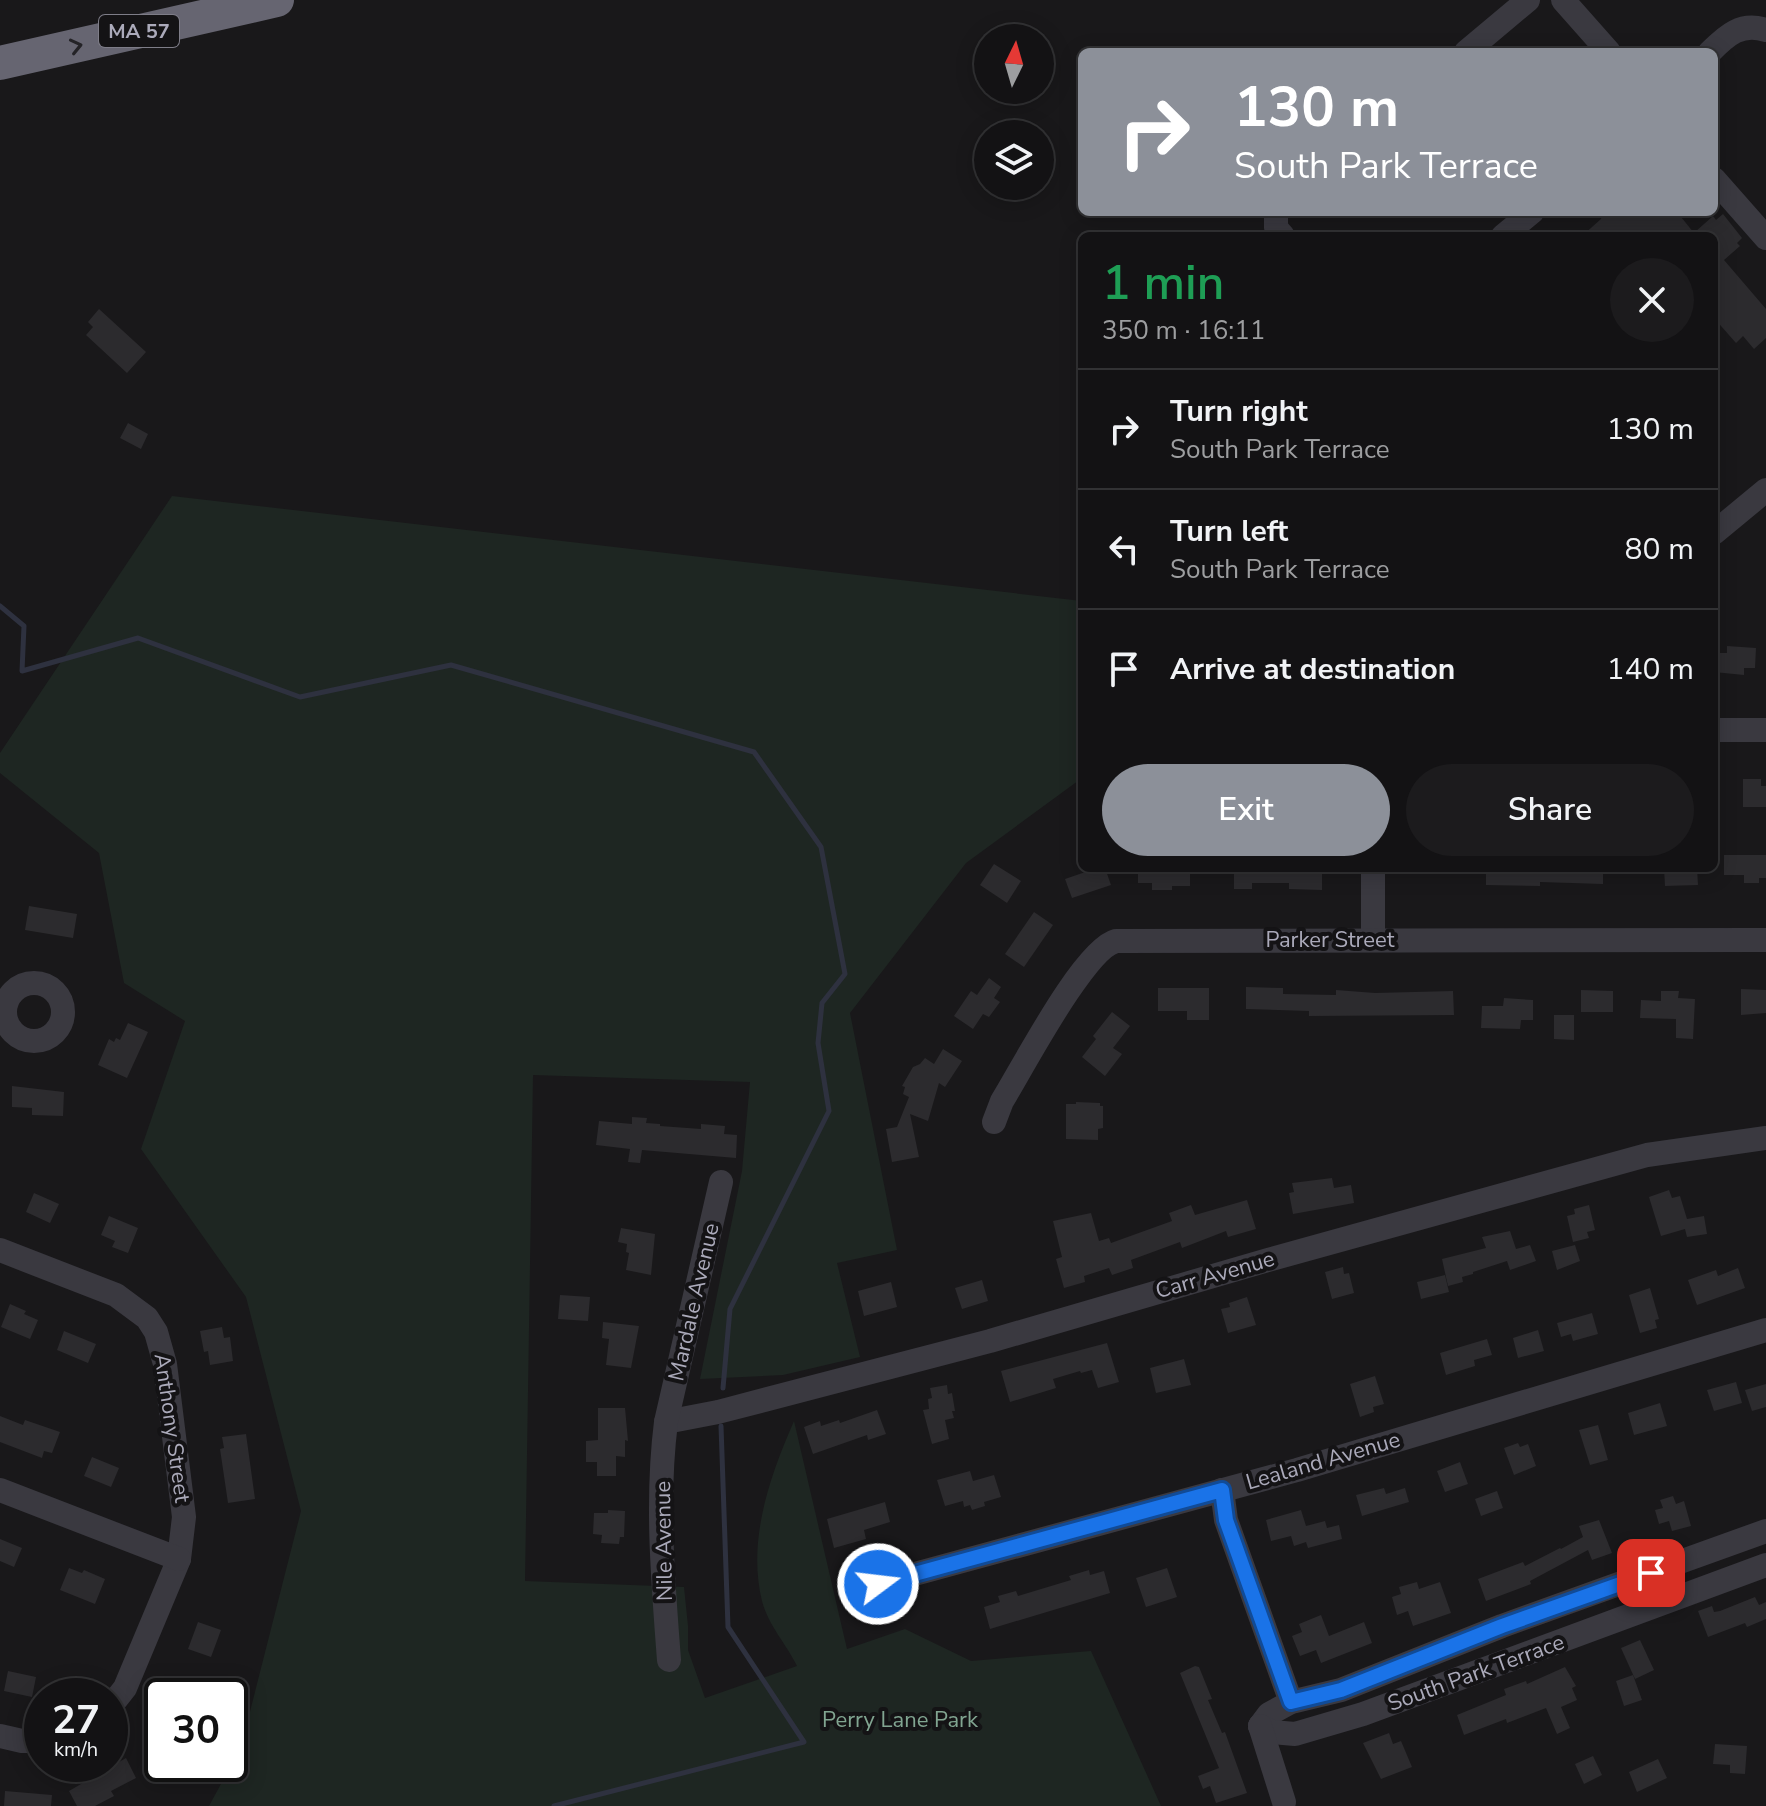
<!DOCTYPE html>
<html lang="en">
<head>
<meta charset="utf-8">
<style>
  :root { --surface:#131214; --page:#1c1b1d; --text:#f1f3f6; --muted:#9d9ea0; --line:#323234; --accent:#8c9099 }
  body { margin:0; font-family:"Nunito Sans",sans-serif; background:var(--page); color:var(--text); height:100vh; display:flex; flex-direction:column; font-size:30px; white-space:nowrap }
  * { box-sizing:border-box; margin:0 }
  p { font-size:26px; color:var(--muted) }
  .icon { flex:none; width:44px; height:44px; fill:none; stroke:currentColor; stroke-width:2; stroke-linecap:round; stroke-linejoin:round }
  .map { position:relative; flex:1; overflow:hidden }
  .panel { position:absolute; left:1078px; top:232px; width:640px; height:640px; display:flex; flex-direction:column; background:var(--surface); border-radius:12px; box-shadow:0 4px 20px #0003,0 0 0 2px var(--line) }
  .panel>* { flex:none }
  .guide { position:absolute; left:1078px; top:48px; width:640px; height:168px; border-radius:12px; box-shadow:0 4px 20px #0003,0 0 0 2px var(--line); background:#8c9099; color:#fff; overflow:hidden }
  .needle { width:52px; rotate:5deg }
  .fabs { position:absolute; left:974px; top:24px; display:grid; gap:16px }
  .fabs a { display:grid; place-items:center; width:80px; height:80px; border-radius:50%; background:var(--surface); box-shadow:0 4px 20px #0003,0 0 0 2px var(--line); font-size:40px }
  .speed { position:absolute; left:24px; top:1678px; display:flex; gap:16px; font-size:40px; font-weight:700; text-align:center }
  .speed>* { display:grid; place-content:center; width:104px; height:104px; border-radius:50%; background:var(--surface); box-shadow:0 4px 20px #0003,0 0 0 2px var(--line); line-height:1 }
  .speed small { font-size:20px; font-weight:400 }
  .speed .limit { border:4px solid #111; border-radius:12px; background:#fff; color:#111 }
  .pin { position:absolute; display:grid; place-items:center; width:68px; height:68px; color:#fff; margin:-34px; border-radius:16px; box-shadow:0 4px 12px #0006 }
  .me { position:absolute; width:88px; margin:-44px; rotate:75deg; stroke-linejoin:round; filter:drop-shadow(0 0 6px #0008) }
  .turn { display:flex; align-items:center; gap:28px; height:168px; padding:0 24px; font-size:36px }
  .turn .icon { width:104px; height:104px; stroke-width:2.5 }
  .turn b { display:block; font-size:56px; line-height:68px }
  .round { display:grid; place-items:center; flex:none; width:84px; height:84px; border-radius:42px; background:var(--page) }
  .overview { display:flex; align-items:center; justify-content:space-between; height:136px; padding:0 24px }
  h1 { font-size:48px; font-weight:600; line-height:60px; color:#1e9e55 }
  .cta { display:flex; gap:16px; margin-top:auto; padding:16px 24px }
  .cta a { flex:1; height:92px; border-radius:48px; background:var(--accent); color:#fff; font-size:32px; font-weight:600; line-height:92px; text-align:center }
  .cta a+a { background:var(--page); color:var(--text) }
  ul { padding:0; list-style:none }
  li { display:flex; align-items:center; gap:24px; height:120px; padding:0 24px; border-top:2px solid var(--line) }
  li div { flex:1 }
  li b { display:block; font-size:30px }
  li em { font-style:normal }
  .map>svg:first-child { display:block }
  .green { fill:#1e2622 }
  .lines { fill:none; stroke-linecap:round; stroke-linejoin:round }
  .stream { stroke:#2e313f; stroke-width:5 }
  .building { fill:#2c2b2e }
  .minor { stroke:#3a3940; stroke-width:24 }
  .highway { stroke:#666571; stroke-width:34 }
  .oneway { stroke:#242327 }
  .route-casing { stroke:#114b97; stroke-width:20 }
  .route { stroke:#1a73e8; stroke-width:14 }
  .labels { text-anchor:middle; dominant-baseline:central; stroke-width:8; stroke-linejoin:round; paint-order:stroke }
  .shield { fill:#141315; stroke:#7e7d88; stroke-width:2 }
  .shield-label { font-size:20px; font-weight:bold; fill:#abaaba }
  .street-label { font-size:22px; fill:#abaaba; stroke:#141315 }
  .park-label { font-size:22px; fill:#81a591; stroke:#141315 }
</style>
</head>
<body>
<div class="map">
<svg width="1766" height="1806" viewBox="0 0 1766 1806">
  <rect width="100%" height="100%" fill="#19181a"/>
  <path class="green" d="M 172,496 L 1082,601 L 1082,778 L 966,863 L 850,1013 L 897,1250 L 837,1263 L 860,1357 L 783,1375 L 700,1379 L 742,1171 L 750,1082 L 533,1075 L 525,1581 L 684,1587 L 688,1626 L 688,1650 L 705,1698 L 797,1666 C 787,1645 768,1625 762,1601 C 747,1540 770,1476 794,1421 L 847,1649 L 905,1629 L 971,1661 L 1091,1651 L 1161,1806 L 209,1806 L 241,1747 L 301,1511 L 246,1297 L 141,1149 L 185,1021 L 124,983 L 99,853 L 0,773 L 0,753 Z"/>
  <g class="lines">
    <g class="stream">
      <polyline points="0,606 24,626 22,671 138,638 300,697 451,665 754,752 821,847 845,974 822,1003 818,1043 829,1111 730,1309 723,1388"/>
      <polyline points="554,1806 804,1742 728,1627 721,1426"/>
    </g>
  </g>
  <g class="building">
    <polygon points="1602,212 1677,212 1694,233 1713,216 1716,220 1723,214 1742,238 1737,243 1740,246 1724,260 1766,309 1766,338 1754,349 1743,336 1736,343 1714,318 1714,236 1582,236 1601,219"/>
    <polygon points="99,309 146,352 127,373 86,335 93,327 88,322"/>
    <polygon points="128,423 148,434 141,449 120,438"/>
    <polygon points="1727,646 1756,648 1755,668 1744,668 1744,675 1714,672 1714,653 1727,653"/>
    <polygon points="1743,779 1761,779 1761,786 1766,786 1766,807 1743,807"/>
    <polygon points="1724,855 1766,855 1766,878 1759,878 1759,883 1744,883 1744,875 1724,875"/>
    <polygon points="994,864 1021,881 1007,903 980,885"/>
    <polygon points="1097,868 1105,868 1111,885 1072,898 1065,879"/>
    <polygon points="1138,868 1190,868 1190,886 1172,886 1172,890 1152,890 1152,883 1138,883"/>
    <polygon points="1234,868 1322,869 1322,890 1289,889 1289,883 1252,883 1252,889 1234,889"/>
    <polygon points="1486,868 1603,868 1603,884 1540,882 1540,886 1486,885"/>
    <polygon points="1664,868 1697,868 1698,885 1665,886"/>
    <polygon points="29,906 77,914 73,938 25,930"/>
    <polygon points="1034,912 1053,925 1024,967 1005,954"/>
    <polygon points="989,978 1001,987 994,998 1000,1002 989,1017 983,1014 973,1029 954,1016 971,991 977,995"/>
    <polygon points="1246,987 1283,988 1283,994 1336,995 1336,990 1375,993 1453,991 1454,1015 1309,1016 1309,1011 1246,1009"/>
    <polygon points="1158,988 1209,988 1209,1020 1187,1020 1187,1011 1158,1011"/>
    <polygon points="1741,989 1766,990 1766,1013 1741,1015"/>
    <polygon points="1581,990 1613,991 1613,1012 1581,1012"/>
    <polygon points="1661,991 1679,991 1678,998 1695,999 1693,1039 1676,1038 1676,1019 1640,1018 1641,1000 1661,1001"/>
    <polygon points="1504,998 1533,1000 1533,1020 1521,1020 1520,1029 1481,1028 1482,1006 1503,1006"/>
    <polygon points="1112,1012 1130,1026 1113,1048 1122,1054 1105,1076 1082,1057 1096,1039 1093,1036"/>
    <polygon points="1554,1015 1574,1015 1574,1040 1554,1039"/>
    <polygon points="128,1023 148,1032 127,1078 98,1065 109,1039 114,1042 116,1038 120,1040"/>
    <polygon points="943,1049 962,1061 945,1087 939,1083 928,1121 910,1114 919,1157 892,1162 886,1129 897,1127 909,1097 903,1094 905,1087 902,1086 913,1067 920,1064 925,1058 934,1064"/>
    <polygon points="12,1086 64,1092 63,1116 32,1115 32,1108 12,1107"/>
    <polygon points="1076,1102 1100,1103 1100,1106 1103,1106 1103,1128 1098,1129 1098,1140 1066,1139 1066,1104 1076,1104"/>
    <polygon points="632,1117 647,1118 646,1123 660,1124 660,1126 701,1129 701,1124 725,1126 724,1134 737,1135 736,1158 642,1150 640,1163 628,1162 630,1149 596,1145 599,1121 632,1124"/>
    <polygon points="1332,1178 1334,1188 1351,1185 1354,1203 1293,1214 1289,1193 1294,1192 1292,1183"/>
    <polygon points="1669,1190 1672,1198 1680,1196 1687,1219 1704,1216 1707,1234 1687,1237 1685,1229 1661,1236 1649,1197"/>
    <polygon points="34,1193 59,1204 50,1223 26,1212"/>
    <polygon points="1247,1200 1256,1229 1228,1237 1226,1231 1182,1248 1180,1242 1131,1260 1133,1268 1112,1275 1109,1268 1084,1276 1085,1282 1064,1288 1056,1259 1062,1257 1053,1221 1091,1213 1099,1241 1109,1238 1111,1243 1172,1221 1169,1213 1191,1205 1195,1215"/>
    <polygon points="1589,1205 1595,1230 1587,1232 1589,1238 1573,1242 1567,1216 1575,1214 1574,1209"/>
    <polygon points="109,1216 138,1228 128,1253 112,1247 115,1241 101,1235"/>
    <polygon points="621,1228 655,1234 651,1275 626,1270 629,1253 626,1252 627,1244 618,1242"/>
    <polygon points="1510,1231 1516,1249 1530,1245 1536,1261 1510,1270 1507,1261 1473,1272 1473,1274 1462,1277 1463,1282 1448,1286 1442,1259 1486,1248 1482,1237"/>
    <polygon points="1575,1245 1580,1261 1557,1270 1552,1251"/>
    <polygon points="1343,1267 1344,1274 1349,1273 1354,1293 1332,1299 1325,1272"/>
    <polygon points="1738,1268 1745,1288 1697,1305 1688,1280 1716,1270 1718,1276"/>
    <polygon points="1445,1275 1449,1292 1421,1299 1417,1282"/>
    <polygon points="982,1280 988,1301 962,1309 955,1288"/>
    <polygon points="891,1282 897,1307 864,1316 858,1291"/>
    <polygon points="1650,1288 1659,1319 1655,1320 1657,1328 1640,1333 1629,1295"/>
    <polygon points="560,1295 590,1297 588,1321 558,1319"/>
    <polygon points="1247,1297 1256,1325 1228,1333 1221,1309 1230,1307 1229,1303"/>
    <polygon points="10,1304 26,1311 24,1314 38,1320 30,1339 1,1327"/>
    <polygon points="1592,1313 1598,1334 1573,1341 1571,1334 1561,1337 1557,1323"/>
    <polygon points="603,1322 639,1326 631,1368 606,1365 609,1339 602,1338"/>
    <polygon points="222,1327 224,1338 230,1337 233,1361 210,1365 208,1351 204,1352 200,1331"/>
    <polygon points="1538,1330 1544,1351 1518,1358 1513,1338"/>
    <polygon points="64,1331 96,1344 88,1363 57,1350"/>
    <polygon points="1487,1339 1492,1355 1474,1360 1475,1366 1446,1375 1440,1353"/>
    <polygon points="1107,1343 1119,1382 1098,1388 1092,1370 1081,1373 1080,1371 1053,1379 1056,1388 1010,1402 1001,1371"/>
    <polygon points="1184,1359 1191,1385 1156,1393 1150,1368"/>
    <polygon points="1375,1376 1384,1404 1373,1407 1374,1412 1360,1417 1350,1384"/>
    <polygon points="1736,1382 1742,1403 1714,1411 1707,1390"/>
    <polygon points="1766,1384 1766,1407 1752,1411 1745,1390"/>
    <polygon points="947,1385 948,1394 952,1393 955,1411 952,1411 954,1418 945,1420 949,1439 932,1444 923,1410 929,1409 928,1399 932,1398 930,1388"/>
    <polygon points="1660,1403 1667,1426 1634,1435 1628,1413"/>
    <polygon points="598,1408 625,1408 628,1441 625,1440 625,1457 616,1456 616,1476 597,1476 597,1462 586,1462 586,1441 598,1440"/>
    <polygon points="877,1410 886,1434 868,1440 867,1435 813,1454 804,1427 820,1421 821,1426 839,1420 840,1423"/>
    <polygon points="0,1416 23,1425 25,1420 60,1432 52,1453 44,1451 42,1458 0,1442"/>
    <polygon points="1598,1425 1608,1460 1590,1465 1579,1430"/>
    <polygon points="246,1434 255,1499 228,1503 220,1449 224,1448 222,1437"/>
    <polygon points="1518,1443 1520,1447 1528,1444 1536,1466 1514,1475 1504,1448"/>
    <polygon points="92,1457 119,1468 111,1487 84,1476"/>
    <polygon points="1460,1462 1468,1484 1445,1492 1437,1471"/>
    <polygon points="970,1471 973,1481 994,1475 1001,1497 984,1502 985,1506 972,1510 970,1505 964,1507 963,1501 945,1506 937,1480"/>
    <polygon points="1384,1488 1386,1494 1405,1488 1409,1502 1362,1516 1356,1495"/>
    <polygon points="1497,1491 1503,1508 1481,1516 1475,1499"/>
    <polygon points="1673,1496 1676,1504 1684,1501 1691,1526 1672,1531 1669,1521 1659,1524 1655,1510 1663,1508 1660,1500"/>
    <polygon points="885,1502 890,1522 864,1530 866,1539 834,1548 827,1519"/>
    <polygon points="608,1510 625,1511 624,1537 620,1537 619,1544 601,1543 602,1535 593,1534 594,1513 608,1513"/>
    <polygon points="1301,1510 1306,1526 1325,1521 1327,1528 1339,1525 1342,1539 1308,1548 1306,1542 1294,1546 1291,1536 1271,1541 1266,1520"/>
    <polygon points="1599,1520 1612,1553 1592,1560 1588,1550 1530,1581 1531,1584 1486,1601 1478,1579 1523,1562 1525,1566 1560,1548 1561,1549 1583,1537 1579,1526"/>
    <polygon points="0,1539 22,1548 14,1567 0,1561"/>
    <polygon points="69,1568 82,1573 84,1570 105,1579 95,1604 60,1590"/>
    <polygon points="1167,1568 1177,1597 1146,1607 1136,1578"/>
    <polygon points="1089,1570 1090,1575 1104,1571 1110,1593 990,1629 984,1607 1000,1602 998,1596 1016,1591 1018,1596 1071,1580 1069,1576"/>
    <polygon points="1417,1582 1419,1589 1440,1582 1451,1613 1413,1626 1408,1611 1397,1615 1392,1597 1401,1594 1399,1587"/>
    <polygon points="1755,1597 1759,1605 1766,1602 1766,1619 1747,1627 1745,1623 1708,1637 1698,1611 1712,1606 1714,1612 1720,1611"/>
    <polygon points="1321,1615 1329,1636 1364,1622 1372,1643 1321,1663 1316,1650 1300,1656 1292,1636 1302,1632 1299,1624"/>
    <polygon points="198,1622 221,1630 211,1657 188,1649"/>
    <polygon points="1640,1640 1654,1670 1635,1679 1621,1648"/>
    <polygon points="1195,1666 1199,1667 1212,1699 1208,1700 1222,1733 1225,1732 1247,1793 1216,1803 1210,1786 1203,1789 1198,1776 1219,1768 1180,1673"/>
    <polygon points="1565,1667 1576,1686 1572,1688 1577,1700 1561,1707 1570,1728 1557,1734 1546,1708 1507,1723 1506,1719 1464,1735 1457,1715 1506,1695 1504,1689 1526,1681 1527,1684"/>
    <polygon points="8,1671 36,1677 32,1697 4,1691"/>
    <polygon points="1633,1675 1642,1700 1624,1706 1616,1681"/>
    <polygon points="1389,1733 1393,1744 1401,1741 1412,1767 1381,1779 1363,1743"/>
    <polygon points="1715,1744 1747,1746 1745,1774 1730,1773 1730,1765 1713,1764"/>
    <polygon points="1593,1756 1602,1775 1584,1784 1575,1764"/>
    <polygon points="126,1758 136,1778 111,1791 114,1796 95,1806 77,1806 69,1791"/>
    <polygon points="1658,1759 1667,1778 1637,1792 1629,1772"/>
    <polygon points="5,1791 52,1795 51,1806 4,1806"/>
  </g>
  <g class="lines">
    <g class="minor">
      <polyline points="1563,0 1609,52"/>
      <polyline points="1466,52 1528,0"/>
      <path d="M 1710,52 C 1727,35 1741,22 1766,30"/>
      <polyline points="1714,179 1766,238"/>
      <polyline points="1276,212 1276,228 1283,236"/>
      <polyline points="1503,236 1532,212"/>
      <polyline points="1714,533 1766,490"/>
      <polyline points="1714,730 1766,730"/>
      <polyline points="1373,940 1373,868"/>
      <circle cx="34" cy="1012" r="29"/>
      <path d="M 994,1122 L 1002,1101 C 1022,1069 1084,949 1116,941 L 1766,940"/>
      <polyline points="0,1250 116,1295 147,1318 156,1332 165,1364 184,1517 179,1559 125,1688 110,1707"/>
      <polyline points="666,1422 718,1412 990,1341 1268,1260 1647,1155 1766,1138"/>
      <polyline points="0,1490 179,1559"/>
      <polyline points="1222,1490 1226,1520 1291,1702"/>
      <polyline points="878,1584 1297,1470 1766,1330"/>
      <path d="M 669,1660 C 663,1581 656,1501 666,1422 L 721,1182"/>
      <polyline points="1260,1726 1269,1714 1291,1702 1341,1690 1502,1626 1766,1531"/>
      <polyline points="1260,1726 1272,1732 1295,1734 1363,1714 1766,1565"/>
      <polyline points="1260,1726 1284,1802"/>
      <polyline points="0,1736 22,1741 42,1741"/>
    </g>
    <polyline class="highway" points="0,63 277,0"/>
  </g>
  <defs><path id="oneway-chevron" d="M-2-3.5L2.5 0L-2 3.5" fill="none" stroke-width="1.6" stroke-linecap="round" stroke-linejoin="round" transform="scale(2)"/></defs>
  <use class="oneway" href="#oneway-chevron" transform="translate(76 46) rotate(-13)"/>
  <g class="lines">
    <g class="route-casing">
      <polyline id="route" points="878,1584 1222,1490 1226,1520 1291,1702 1341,1690 1502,1626 1651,1573"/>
    </g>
    <use href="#route" class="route"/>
  </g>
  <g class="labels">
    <rect class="shield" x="99" y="15" width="80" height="32" rx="6"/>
    <g class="shield-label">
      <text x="139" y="31">MA 57</text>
    </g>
    <g class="street-label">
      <text x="1330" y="940">Parker Street</text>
      <text transform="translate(1215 1275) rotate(-16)">Carr Avenue</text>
      <text transform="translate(694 1302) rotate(-77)">Mardale Avenue</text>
      <text transform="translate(172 1428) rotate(82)">Anthony Street</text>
      <text transform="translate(1323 1461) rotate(-16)">Lealand Avenue</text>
      <text transform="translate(664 1541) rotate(-91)">Nile Avenue</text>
      <text transform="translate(1476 1673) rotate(-20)">South Park Terrace</text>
    </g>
    <g class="park-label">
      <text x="900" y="1720">Perry Lane Park</text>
    </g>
  </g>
</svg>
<div class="fabs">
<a><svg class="needle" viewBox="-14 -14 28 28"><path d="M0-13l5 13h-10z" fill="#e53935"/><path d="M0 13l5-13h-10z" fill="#9d9ea0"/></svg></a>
<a><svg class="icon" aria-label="layers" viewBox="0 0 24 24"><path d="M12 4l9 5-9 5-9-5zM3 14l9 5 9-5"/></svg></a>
</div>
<div class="speed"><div>27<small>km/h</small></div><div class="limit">30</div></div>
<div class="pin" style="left:1651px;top:1573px;background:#d93025"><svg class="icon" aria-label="arrive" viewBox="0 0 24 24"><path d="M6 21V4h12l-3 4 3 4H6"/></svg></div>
<svg class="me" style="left:878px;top:1584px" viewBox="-20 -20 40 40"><circle r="17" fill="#1a73e8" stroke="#fff" stroke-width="3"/><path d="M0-11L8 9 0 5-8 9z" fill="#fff"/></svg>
<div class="guide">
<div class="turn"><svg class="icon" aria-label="right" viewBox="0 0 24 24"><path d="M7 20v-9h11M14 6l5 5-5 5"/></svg><div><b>130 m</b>South Park Terrace</div></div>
</div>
<section class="panel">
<div class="overview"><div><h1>1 min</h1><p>350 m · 16:11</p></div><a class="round"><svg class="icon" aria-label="close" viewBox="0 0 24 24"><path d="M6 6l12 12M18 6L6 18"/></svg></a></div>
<ul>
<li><svg class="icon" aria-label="right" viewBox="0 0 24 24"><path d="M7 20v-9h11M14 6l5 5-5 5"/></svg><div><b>Turn right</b><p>South Park Terrace</p></div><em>130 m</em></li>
<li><svg class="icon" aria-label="left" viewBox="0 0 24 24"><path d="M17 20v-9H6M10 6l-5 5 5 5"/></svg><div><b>Turn left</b><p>South Park Terrace</p></div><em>80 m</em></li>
<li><svg class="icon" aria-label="arrive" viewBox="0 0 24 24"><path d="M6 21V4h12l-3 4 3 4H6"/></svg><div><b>Arrive at destination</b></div><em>140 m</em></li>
</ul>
<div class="cta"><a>Exit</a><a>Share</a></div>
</section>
</div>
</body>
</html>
